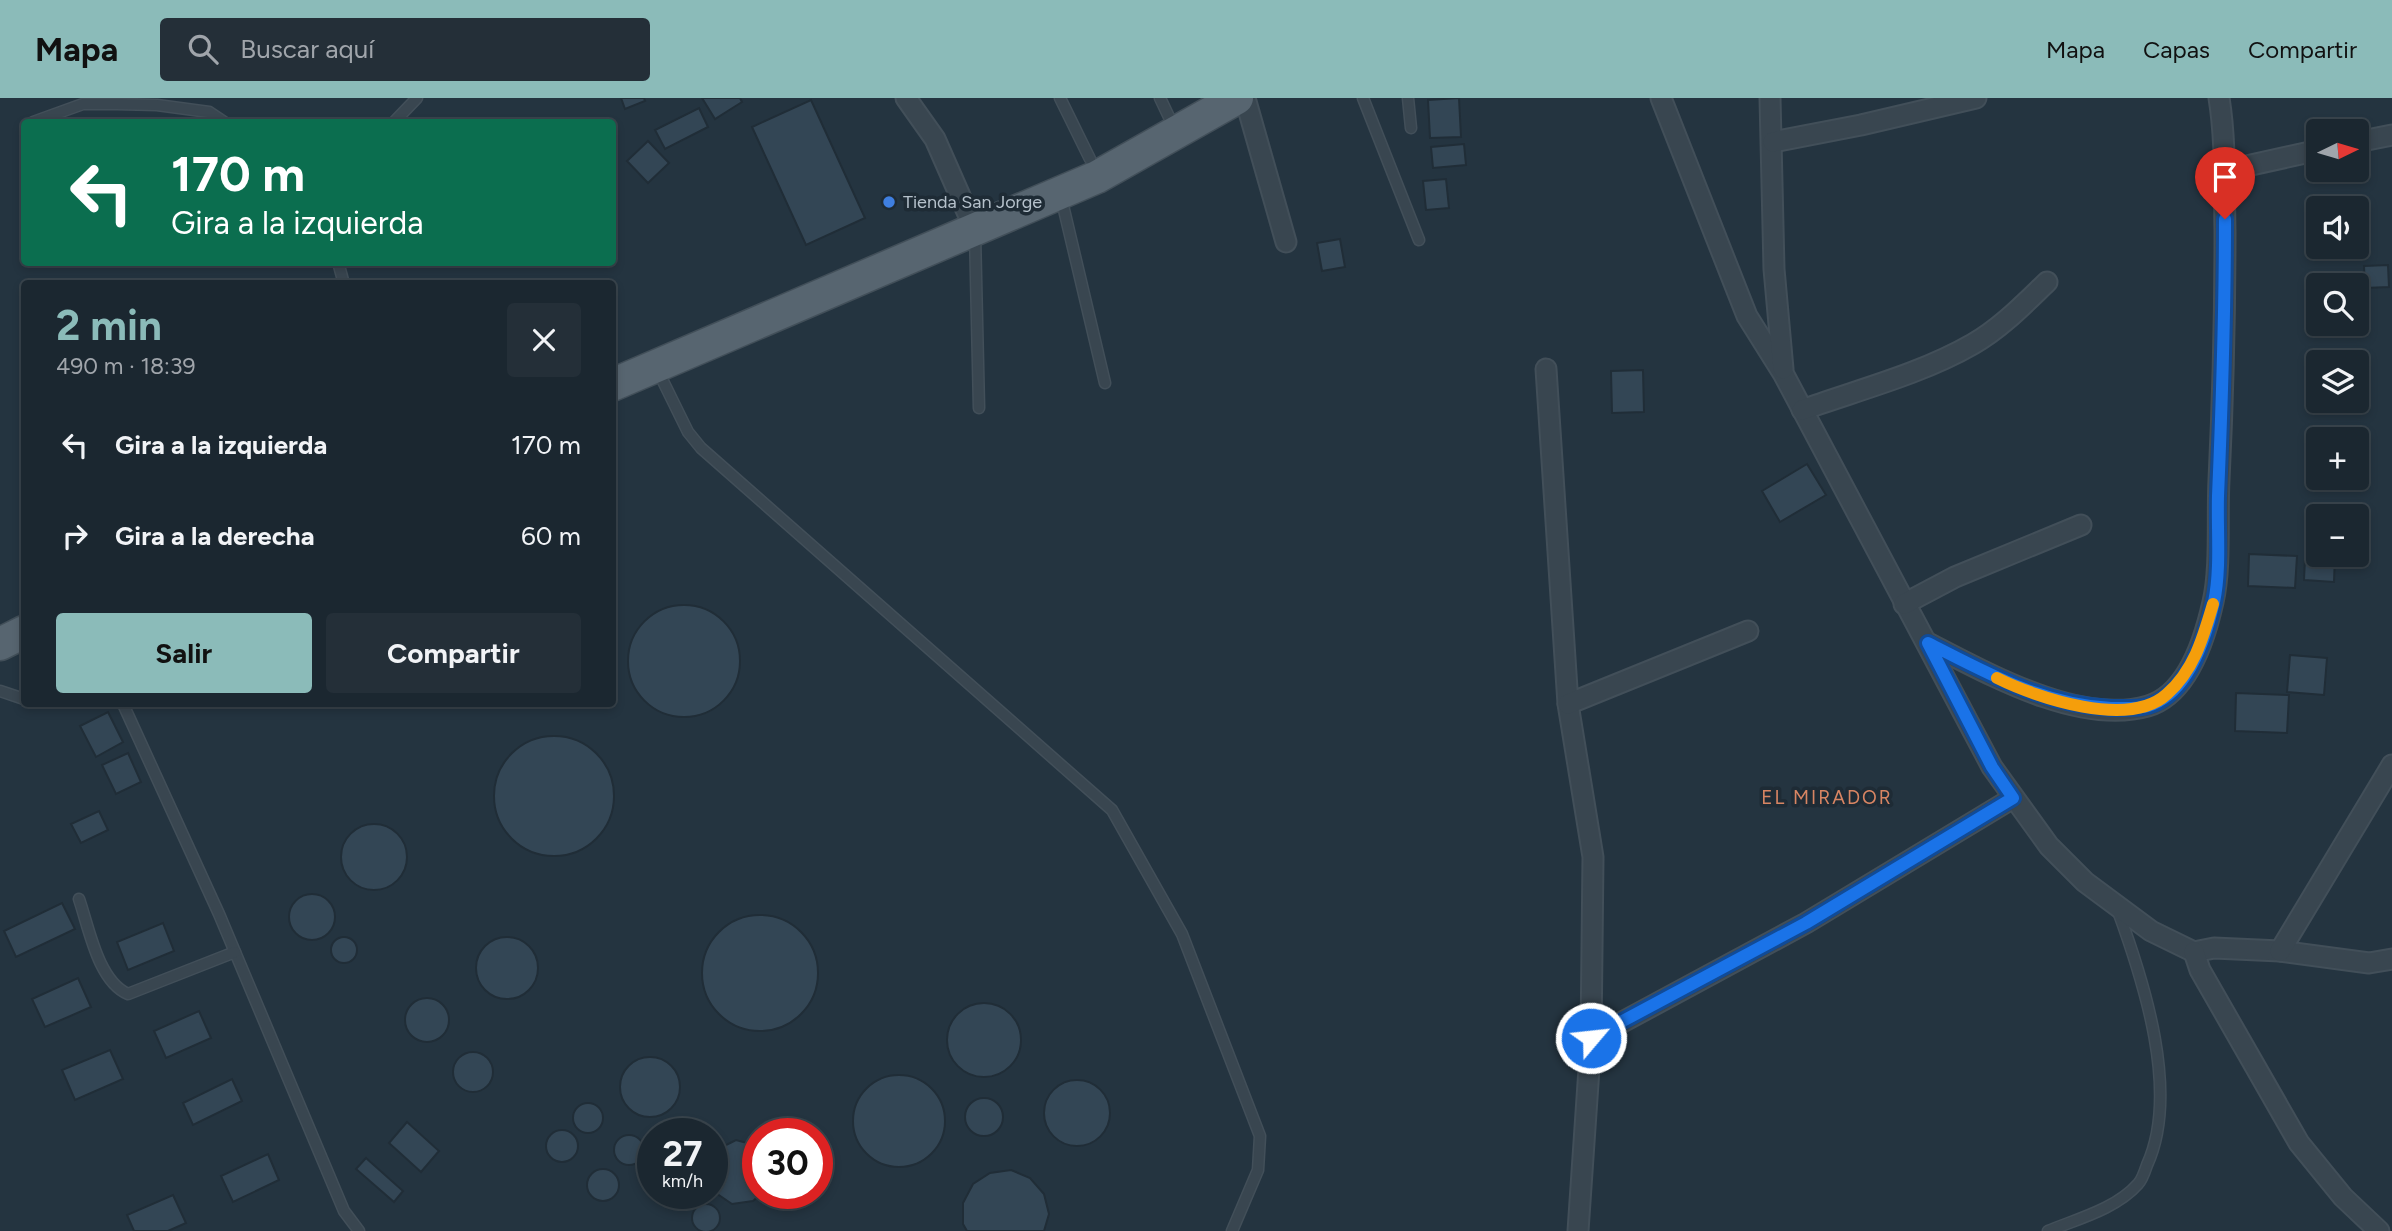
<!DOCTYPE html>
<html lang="es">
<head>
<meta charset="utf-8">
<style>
  :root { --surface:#1b2730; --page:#242f38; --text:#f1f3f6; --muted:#a0a5ab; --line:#39444c; --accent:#8bbbb9 }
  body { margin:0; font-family:Figtree,sans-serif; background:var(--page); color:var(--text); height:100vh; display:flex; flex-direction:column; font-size:26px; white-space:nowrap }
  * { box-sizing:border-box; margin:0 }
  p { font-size:23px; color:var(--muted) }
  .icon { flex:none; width:38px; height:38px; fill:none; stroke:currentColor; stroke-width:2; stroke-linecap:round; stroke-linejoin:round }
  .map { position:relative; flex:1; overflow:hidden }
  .sheet { position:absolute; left:21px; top:182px; width:595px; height:427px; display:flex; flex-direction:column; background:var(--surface); border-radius:7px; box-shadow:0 4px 10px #0003,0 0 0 2px var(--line) }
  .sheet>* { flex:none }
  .hud { position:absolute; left:21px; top:21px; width:595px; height:147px; border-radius:7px; box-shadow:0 4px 10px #0003,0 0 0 2px var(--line); background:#0b6e4f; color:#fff; overflow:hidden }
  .needle { width:46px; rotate:85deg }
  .buttons { position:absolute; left:2306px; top:21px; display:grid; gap:14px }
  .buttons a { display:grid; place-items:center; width:63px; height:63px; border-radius:7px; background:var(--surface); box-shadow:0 4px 10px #0003,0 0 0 2px var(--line); font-size:35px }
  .speed { position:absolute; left:637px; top:1020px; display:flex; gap:14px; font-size:35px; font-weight:700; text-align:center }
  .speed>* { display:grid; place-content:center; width:91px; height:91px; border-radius:50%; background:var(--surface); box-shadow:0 4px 10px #0003,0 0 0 2px var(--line); line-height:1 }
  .speed small { font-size:18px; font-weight:400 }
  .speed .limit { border:10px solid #d22; background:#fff; color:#111 }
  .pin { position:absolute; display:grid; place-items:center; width:60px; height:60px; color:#fff; margin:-72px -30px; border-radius:50% 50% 50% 0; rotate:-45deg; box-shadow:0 0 7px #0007 }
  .pin .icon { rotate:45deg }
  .me { position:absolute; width:77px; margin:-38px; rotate:62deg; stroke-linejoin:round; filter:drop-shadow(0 0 5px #0008) }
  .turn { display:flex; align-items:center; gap:24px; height:147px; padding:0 35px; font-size:32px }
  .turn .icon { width:91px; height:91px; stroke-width:2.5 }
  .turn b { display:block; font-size:49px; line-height:60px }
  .round { display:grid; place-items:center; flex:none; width:74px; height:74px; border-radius:7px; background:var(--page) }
  .head { display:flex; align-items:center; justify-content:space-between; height:119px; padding:0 35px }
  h1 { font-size:42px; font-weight:700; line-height:52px; color:var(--accent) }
  .primary-button { display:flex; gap:14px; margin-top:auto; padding:14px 35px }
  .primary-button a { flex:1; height:80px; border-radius:7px; background:var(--accent); color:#111; font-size:28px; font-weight:700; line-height:80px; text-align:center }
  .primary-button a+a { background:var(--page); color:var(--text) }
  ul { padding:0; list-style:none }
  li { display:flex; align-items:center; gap:21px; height:91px; padding:0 35px }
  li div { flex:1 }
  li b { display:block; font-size:26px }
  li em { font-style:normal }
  header { display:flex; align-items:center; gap:42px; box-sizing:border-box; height:98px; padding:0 35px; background:var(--accent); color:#111 }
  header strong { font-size:33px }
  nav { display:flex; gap:38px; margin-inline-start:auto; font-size:24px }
  .search { width:490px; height:63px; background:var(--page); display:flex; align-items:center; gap:18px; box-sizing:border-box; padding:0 24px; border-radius:7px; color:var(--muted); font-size:26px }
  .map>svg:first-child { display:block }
  .building { fill:#334655; stroke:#202d37; stroke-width:2 }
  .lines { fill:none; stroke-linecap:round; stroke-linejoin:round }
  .lane-casing { stroke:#424f59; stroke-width:13 }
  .street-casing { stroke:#424f59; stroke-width:23 }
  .primary-casing { stroke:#424f59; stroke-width:35 }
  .lane { stroke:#394650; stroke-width:10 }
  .street { stroke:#394650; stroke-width:19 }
  .primary { stroke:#576570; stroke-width:32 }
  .route-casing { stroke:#114b97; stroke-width:18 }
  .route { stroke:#1a73e8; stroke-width:12 }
  .slow { stroke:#f59e0b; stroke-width:12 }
  .shop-dot { fill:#3f7fe0; stroke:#1e2b35; stroke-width:2.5 }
  .labels { text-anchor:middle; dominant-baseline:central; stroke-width:7; stroke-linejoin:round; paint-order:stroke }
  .poi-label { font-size:18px; fill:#b5c1cb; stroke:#1e2b35; text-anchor:start }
  .neighbourhood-label { font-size:19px; letter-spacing:2px; fill:#d88563; stroke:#1e2b35 }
</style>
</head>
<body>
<header>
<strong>Mapa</strong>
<div class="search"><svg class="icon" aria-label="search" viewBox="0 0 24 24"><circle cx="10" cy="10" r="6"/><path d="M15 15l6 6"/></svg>Buscar aquí</div>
<nav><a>Mapa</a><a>Capas</a><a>Compartir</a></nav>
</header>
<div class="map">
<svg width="2392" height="1133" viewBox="0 0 2392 1133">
  <rect width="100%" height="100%" fill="#243440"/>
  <g class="building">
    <polygon points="621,0 644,0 645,3 625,11"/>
    <polygon points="702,0 740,0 742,4 715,21"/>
    <polygon points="1459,0 1461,39 1430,40 1428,2"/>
    <polygon points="811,2 865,120 806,147 752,29"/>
    <polygon points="699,10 708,29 665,51 655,32"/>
    <polygon points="648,43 669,65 648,85 627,63"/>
    <polygon points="1464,46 1466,67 1433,70 1431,49"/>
    <polygon points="1446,81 1449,110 1426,112 1423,83"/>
    <polygon points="1340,141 1345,169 1322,173 1317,145"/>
    <polygon points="2388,167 2389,189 2365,190 2364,168"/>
    <polygon points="1643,272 1644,314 1612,315 1611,273"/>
    <polygon points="1807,366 1826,397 1780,424 1762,393"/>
    <polygon points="2306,438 2319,439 2319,457 2335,457 2334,484 2304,482"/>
    <polygon points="2249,456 2297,458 2295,490 2248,488"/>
    <circle cx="684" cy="563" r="56"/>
    <polygon points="2290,557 2327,560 2324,597 2287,594"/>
    <polygon points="2236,595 2289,597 2287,635 2235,633"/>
    <polygon points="108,614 123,644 96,659 80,628"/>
    <circle cx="554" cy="698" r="60"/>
    <polygon points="128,655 141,684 116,696 102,667"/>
    <polygon points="99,713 108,732 81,745 71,726"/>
    <circle cx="374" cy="759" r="33"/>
    <circle cx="312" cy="819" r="23"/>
    <polygon points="62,805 75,831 16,859 4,833"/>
    <circle cx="760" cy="875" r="58"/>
    <polygon points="163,825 174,853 128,872 117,844"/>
    <circle cx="344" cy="852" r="13"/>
    <circle cx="507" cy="870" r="31"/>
    <polygon points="78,880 91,909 45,929 32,901"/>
    <circle cx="427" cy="922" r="22"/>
    <circle cx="984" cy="942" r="37"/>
    <polygon points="199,913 211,940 166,960 154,933"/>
    <polygon points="110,952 123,981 75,1002 62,972"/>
    <circle cx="473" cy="974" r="20"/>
    <circle cx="650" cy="989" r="30"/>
    <circle cx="899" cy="1023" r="46"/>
    <polygon points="232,981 242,1003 193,1027 183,1005"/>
    <circle cx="1077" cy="1015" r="33"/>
    <circle cx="984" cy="1019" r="19"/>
    <circle cx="588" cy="1020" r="15"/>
    <polygon points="407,1024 439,1053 421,1074 389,1045"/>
    <circle cx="562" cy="1048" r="16"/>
    <circle cx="629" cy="1052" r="15"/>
    <polygon points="736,1042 758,1048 758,1096 761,1096 753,1103 732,1106 713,1093 712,1061 716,1052"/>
    <polygon points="268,1056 279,1082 233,1104 221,1078"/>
    <polygon points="366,1060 403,1093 394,1104 356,1071"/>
    <circle cx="603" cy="1087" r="16"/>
    <polygon points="1011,1072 1030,1080 1044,1096 1049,1116 1044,1133 967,1133 963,1126 963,1105 973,1086 990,1075"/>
    <polygon points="173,1097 186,1125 168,1133 134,1133 127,1117"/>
    <circle cx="706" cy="1120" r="14"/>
  </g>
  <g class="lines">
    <g class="lane-casing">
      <g id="lane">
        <polyline points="1060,0 1090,61"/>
        <polyline points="1160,0 1169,19"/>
        <polyline points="1363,0 1419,142"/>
        <polyline points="1408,0 1411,30"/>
        <polyline points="33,24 83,6 117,6 157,7 209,14 224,24"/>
        <polyline points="394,24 417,0"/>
        <polyline points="1061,99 1105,285"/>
        <polyline points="975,135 979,310"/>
        <polyline points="338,164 344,186"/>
        <polyline points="657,271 688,334 701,350 1112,712 1182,836 1260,1038 1258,1072 1232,1133"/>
        <polyline points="0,593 24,601"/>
        <polyline points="123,606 219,816 344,1113 359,1133"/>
        <path d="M 79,801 C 89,830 98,883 128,896 L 235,854"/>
        <path d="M 2048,1133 C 2077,1121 2116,1111 2138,1086 C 2142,1082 2145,1073 2147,1067 C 2180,995 2144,884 2118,813"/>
      </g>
    </g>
    <g class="street-casing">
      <g id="street">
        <polyline points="906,0 935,41 968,116"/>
        <polyline points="1245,0 1286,144"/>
        <polyline points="1661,0 1747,218 1784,277 1992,669 2049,748 2085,784 2151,833 2194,854 2214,850 2280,853 2369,865 2392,861"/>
        <polyline points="1770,0 1774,171 1783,271"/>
        <polyline points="1773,44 1861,27 1976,0"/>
        <polyline points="2357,44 2392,37"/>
        <polyline points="2224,73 2319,52"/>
        <polyline points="1546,271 1568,606 1593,759 1591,941 1578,1133"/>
        <path d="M 1802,312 C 1858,292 1921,276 1973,246 C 2001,230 2024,206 2047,184"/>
        <polyline points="1904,506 1955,479 2081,427"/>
        <path d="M 1928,545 C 1987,575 2079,628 2148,608 C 2188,596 2205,540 2213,504 C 2221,470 2217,418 2219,382 C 2223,299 2225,216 2225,133 C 2224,89 2226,43 2219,0"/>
        <polyline points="1568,606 1748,533"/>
        <polyline points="2280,853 2392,667"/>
        <polyline points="2194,854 2200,872 2299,1045 2343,1099 2379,1133"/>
        <polyline points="1591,941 1806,825 2013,700"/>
      </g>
    </g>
    <g class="primary-casing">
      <g id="primary">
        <polyline points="612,287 1097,79 1237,0"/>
        <polyline points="0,546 24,534"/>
      </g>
    </g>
    <use href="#lane" class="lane"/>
    <use href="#street" class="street"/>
    <use href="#primary" class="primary"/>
  </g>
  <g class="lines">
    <g class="route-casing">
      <path id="route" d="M 1591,940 L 1806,825 L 2013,700 L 1992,669 L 1928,545 C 1987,575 2043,607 2111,610 C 2122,610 2138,611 2148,608 C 2188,596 2206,539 2214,504 C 2221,471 2217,432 2218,398 C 2222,305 2225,214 2225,121"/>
    </g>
    <use href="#route" class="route"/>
    <path class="slow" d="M 1997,580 C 2037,600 2129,631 2167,596 C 2194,572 2203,540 2213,506"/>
  </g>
  <circle class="shop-dot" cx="889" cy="104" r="7"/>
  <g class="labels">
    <g class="poi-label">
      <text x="903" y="104">Tienda San Jorge</text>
    </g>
    <g class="neighbourhood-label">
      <text x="1827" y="699">EL MIRADOR</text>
    </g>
  </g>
</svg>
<div class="buttons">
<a><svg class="needle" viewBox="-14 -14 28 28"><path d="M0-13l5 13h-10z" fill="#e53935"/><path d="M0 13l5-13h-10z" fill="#a0a5ab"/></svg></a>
<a><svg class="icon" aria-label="sound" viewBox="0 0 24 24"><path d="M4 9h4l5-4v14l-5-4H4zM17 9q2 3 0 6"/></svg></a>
<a><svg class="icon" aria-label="search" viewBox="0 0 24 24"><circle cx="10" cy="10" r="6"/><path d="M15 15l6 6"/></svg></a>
<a><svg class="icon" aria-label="layers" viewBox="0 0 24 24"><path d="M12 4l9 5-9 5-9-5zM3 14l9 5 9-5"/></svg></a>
<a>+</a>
<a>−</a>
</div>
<div class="speed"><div>27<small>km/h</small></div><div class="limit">30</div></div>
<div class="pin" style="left:2225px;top:121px;background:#d93025"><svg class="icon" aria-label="arrive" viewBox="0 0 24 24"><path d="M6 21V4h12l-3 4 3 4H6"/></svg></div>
<svg class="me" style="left:1591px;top:940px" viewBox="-20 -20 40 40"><circle r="17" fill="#1a73e8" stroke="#fff" stroke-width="3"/><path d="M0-11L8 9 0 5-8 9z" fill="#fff"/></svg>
<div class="hud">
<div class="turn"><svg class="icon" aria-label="left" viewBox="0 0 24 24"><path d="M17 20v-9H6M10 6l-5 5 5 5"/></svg><div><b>170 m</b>Gira a la izquierda</div></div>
</div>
<section class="sheet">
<div class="head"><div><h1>2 min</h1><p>490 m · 18:39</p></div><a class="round"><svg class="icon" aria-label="close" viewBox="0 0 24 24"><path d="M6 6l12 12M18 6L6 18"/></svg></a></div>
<ul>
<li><svg class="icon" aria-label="left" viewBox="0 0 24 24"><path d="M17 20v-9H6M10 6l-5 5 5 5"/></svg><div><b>Gira a la izquierda</b></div><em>170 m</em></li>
<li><svg class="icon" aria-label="right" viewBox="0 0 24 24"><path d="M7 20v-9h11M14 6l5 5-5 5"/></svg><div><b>Gira a la derecha</b></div><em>60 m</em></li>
</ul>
<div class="primary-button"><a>Salir</a><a>Compartir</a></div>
</section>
</div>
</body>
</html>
